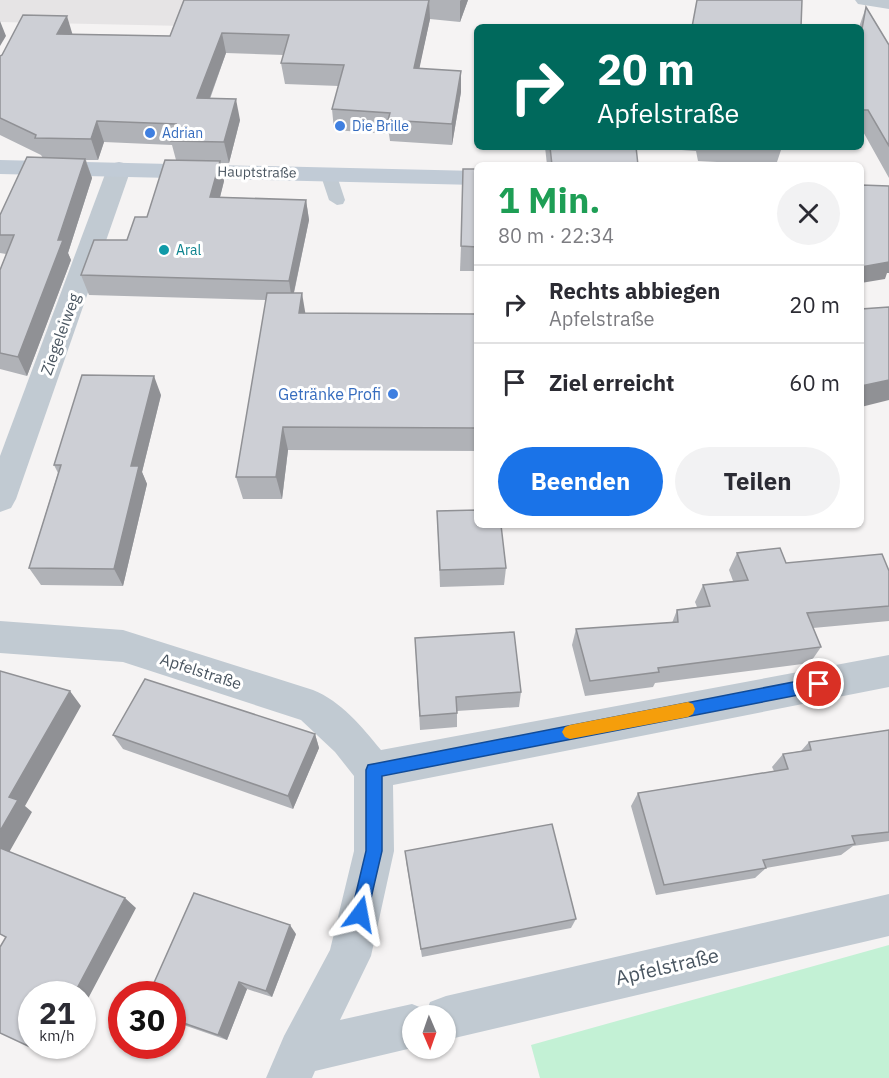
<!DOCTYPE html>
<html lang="de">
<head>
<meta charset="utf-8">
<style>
  :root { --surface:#fff; --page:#f2f2f3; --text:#2b2b33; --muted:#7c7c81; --line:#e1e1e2; --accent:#1a73e8 }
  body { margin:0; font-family:"IBM Plex Sans",sans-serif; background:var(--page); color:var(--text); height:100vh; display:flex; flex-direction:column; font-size:22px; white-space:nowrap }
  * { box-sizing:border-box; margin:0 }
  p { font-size:20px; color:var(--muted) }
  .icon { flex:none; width:33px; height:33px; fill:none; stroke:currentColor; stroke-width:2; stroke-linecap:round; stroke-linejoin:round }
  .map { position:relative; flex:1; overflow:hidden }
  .sheet { position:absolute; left:474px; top:162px; width:390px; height:366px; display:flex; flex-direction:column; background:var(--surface); border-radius:9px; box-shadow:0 2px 4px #0004 }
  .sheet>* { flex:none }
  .guide { position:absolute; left:474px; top:24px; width:390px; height:126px; border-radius:9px; box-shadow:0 2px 4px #0004; background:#00695c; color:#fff; overflow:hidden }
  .needle { width:39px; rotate:178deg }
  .tools { position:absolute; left:402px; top:1005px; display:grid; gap:12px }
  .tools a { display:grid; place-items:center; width:54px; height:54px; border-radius:50%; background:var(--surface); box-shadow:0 2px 4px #0004; font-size:30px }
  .speed { position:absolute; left:18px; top:981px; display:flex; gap:12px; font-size:30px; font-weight:700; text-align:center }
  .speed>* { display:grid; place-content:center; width:78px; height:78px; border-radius:50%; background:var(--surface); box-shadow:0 2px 4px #0004; line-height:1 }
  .speed small { font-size:15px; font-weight:400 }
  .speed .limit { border:9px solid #d22; background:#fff; color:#111 }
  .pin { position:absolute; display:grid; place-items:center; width:51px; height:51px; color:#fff; margin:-26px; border:3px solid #fff; border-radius:50%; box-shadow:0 2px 6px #0007 }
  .me { position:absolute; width:66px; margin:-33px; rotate:13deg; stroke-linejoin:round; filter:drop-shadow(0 0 4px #0008) }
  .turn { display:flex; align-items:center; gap:21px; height:126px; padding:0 24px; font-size:27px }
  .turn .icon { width:78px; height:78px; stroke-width:2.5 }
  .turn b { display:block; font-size:42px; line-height:51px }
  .round { display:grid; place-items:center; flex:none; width:63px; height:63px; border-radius:32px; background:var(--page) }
  .headline { display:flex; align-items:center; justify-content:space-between; height:102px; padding:0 24px }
  h1 { font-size:36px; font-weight:800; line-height:45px; color:#1e9e55 }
  .cta { display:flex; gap:12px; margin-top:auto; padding:12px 24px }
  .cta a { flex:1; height:69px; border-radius:36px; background:var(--accent); color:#fff; font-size:24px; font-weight:800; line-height:69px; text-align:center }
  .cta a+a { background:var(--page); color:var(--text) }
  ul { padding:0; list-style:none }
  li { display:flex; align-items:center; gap:18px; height:78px; padding:0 24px; border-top:2px solid var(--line) }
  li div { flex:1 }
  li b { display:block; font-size:22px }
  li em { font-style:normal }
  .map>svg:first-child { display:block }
  .education { fill:#e6e4e5 }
  .green { fill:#c3f1d5 }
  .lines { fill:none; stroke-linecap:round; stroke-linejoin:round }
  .service { fill:#c1cad2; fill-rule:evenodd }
  .minor { fill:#c1cad2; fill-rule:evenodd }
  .secondary { fill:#c1cbd6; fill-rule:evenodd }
  .wall { fill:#b0b2b7 }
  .shaded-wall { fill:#909195 }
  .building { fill:#cdcfd5; stroke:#909195; stroke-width:1.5 }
  .route { fill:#1a73e8; stroke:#114b97; stroke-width:1.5 }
  .slow { fill:#f59e0b }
  .shop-dot { fill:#3f7fe0; stroke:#fff; stroke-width:2 }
  .culture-dot { fill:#0f9aa8; stroke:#fff; stroke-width:2 }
  .labels { text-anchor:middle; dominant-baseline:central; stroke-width:6; stroke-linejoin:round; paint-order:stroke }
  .far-shop-label { font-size:14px; fill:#366cbe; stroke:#fff; text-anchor:start }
  .far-street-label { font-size:14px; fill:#4a5661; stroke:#fff }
  .far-culture-label { font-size:14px; fill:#0d838f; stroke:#fff; text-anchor:start }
  .street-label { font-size:16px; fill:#4a5661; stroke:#fff }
  .shop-label { font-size:16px; fill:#366cbe; stroke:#fff; text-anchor:end }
  .near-street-label { font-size:20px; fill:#4a5661; stroke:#fff }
</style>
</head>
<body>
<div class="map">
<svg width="889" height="1078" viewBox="0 0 889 1078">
  <rect width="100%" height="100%" fill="#f5f3f3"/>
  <polygon class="education" points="0,0 195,0 185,26 0,22"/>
  <polygon class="green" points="889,945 889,1078 540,1078 531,1045"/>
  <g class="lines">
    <polygon class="service" points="328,168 336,173 345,200 343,204 337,205 329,200 320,173"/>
    <g class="minor">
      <polygon points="855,0 889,0 889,9 858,4"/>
      <polygon points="119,162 128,164 131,169 16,499 11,508 0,512 0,456 107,169 110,164"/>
      <path d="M 0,621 L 123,630 L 313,690 C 341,701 362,727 381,750 L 889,655 L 889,687 L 393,785 L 394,851 L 371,956 L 340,1020 L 412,1004 L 427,1010 L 430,1002 L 446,996 L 889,894 L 889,936 L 446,1040 L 446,1016 L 412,1016 L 412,1048 L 315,1071 L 312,1078 L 266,1078 L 284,1036 L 330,950 L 354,851 L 354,776 L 335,752 L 301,720 L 123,662 L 0,653 Z"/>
    </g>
    <polygon class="secondary" points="0,160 477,171 477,185 0,174"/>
  </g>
  <g class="wall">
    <polygon points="184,0 468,0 460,22 430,19 419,68 461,92 452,145 390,141 389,134 334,130 332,109 339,86 285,84 281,63 284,55 226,53 210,99 240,120 229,163 220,163 224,181 220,197 306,200 309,220 294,293 305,313 477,314 477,451 288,450 282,499 243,499 236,477 266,300 89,295 81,275 127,240 147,217 176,160 172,145 104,142 98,160 86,160 92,178 68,253 71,260 27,376 0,369 0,270 6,254 0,253 0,215 43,158 41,155 0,135 0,56 73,34 170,36"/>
    <polygon points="866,7 889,45 889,178 861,128 861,27 859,27"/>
    <polygon points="545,147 636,147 638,165 547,165"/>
    <polygon points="639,147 782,147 776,165 698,161 696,151"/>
    <polygon points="477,169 477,271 460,271 461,246"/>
    <polygon points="161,395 142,472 147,484 123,586 41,585 29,568 58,473 54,465"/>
    <polygon points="437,511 506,568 504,585 440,587"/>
    <polygon points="737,553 786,563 889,571 889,621 813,628 821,647 810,663 655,683 653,687 585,696 572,645 576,629 672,623 677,610 697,607 695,602 703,585 733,581 729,570"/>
    <polygon points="415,638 521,692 519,707 457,711 457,727 420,730"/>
    <polygon points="889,730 889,841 853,846 841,855 766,868 755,878 656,895 631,806 638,793 774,771 772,767 783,754 801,751 809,742"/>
    <polygon points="315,734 319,748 293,809 123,749 113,735"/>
    <polygon points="406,861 576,919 571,928 422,957"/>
    <polygon points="296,934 272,997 247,989 227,1040 172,1021 172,994"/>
  </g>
  <g class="shaded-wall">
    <polygon points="429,0 430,19 415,89 414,68"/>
    <polygon points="461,0 468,0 460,22 460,1"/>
    <polygon points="67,16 73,36 57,34"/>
    <polygon points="0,21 6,36 0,46"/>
    <polygon points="222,33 226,53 202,119 197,98"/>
    <polygon points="461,71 461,92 452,145 452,124"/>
    <polygon points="236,99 240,120 229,163 224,142"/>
    <polygon points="97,121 104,142 98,160 91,139"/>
    <polygon points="85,159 92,178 68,253 71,260 27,376 18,357"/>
    <polygon points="220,161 224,181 215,217 210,197"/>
    <polygon points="306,200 309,220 292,301 289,281"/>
    <polygon points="889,258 889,273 887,273 885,279 861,283 861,267"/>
    <polygon points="302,293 306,317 299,313"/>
    <polygon points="154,376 161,395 142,472 147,484 123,586 114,569 131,466"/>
    <polygon points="889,380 889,400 861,407 861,386"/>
    <polygon points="283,427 288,450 282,499 276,477"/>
    <polygon points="70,691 81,706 25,806 32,812 7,856 0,850 0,831 9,797"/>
    <polygon points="315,734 319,748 293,809 288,796"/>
    <polygon points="125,898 136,908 82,1010 82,994 74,994"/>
    <polygon points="290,925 296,934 272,997 266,991"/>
    <polygon points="239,982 247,989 227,1040 218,1035"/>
    <polygon points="47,1046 64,1046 58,1057 43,1053"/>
  </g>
  <g class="building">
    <polygon points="184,0 429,0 414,68 461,71 452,124 388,120 390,113 332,109 344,65 281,63 289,35 222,33 197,98 236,99 224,142 171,141 176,124 97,121 91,139 35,138 36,135 0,118 0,56 2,55 23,15 67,16 57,34 170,36"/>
    <polygon points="697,0 802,0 801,27 692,27"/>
    <polygon points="866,7 889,45 889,146 868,110 861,110 861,34"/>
    <polygon points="550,147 636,147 638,165 552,165"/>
    <polygon points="27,157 85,159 58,240 63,240 18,357 0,353 0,270 14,235 0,235 0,215"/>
    <polygon points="165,160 220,161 210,197 306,200 289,281 81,275 94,240 127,240 135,217 147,217"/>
    <polygon points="463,169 477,169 477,247 461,246"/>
    <polygon points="861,185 889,186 889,262 861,267"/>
    <polygon points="267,293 302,293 299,313 477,314 477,428 283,427 276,477 236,477"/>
    <polygon points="889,307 889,380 861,386 861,309"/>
    <polygon points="82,375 154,376 131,466 139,466 114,569 29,568 61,465 54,465"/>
    <polygon points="477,510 477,525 501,525 506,568 440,570 437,511"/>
    <polygon points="780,548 786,563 882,554 889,571 889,606 807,613 821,647 658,668 659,672 590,681 576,629 678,622 677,610 710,606 703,585 748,580 737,553"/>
    <polygon points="514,632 521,692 456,697 457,713 420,716 415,638"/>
    <polygon points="0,671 70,691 9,797 18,800 0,831"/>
    <polygon points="145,679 315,734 288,796 113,735"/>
    <polygon points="889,730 889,832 852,836 855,844 763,860 766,868 664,885 638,793 788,769 783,754 811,750 809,742"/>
    <polygon points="552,824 576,919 421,949 405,851"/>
    <polygon points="0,848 125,898 74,994 32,994 32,1046 47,1046 43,1053 0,1033 0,947 6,937 0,934"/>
    <polygon points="194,893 290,925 266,991 239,982 218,1035 172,1019 172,994 149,994"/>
  </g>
  <polygon class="route" points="819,677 824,679 826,684 824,689 819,691 382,776 382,851 366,920 360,922 353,920 351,914 366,851 366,770 368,765"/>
  <polygon class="slow" points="688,702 693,704 695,709 693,714 688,717 570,739 565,737 562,732 565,727 570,725"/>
  <g class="shop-dot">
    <circle cx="340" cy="126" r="6"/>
    <circle cx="150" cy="133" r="6"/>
    <circle cx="393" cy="394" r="6"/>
  </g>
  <circle class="culture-dot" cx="164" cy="250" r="6"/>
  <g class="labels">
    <g class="far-shop-label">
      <text x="352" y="126">Die Brille</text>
      <text x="162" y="133">Adrian</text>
    </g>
    <g class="far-street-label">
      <text transform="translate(257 172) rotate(1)">Hauptstraße</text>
    </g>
    <g class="far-culture-label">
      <text x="176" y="250">Aral</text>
    </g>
    <g class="street-label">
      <text transform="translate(60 334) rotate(-70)">Ziegeleiweg</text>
      <text transform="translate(201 671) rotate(18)">Apfelstraße</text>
    </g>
    <g class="shop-label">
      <text x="381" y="394">Getränke Profi</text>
    </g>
    <g class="near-street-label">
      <text transform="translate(667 966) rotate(-13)">Apfelstraße</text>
    </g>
  </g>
</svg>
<div class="tools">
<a><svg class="needle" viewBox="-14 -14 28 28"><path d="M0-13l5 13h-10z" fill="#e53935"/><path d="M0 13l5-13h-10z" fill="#7c7c81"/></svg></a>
</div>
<div class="speed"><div>21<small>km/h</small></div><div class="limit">30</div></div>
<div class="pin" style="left:819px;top:684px;background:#d93025"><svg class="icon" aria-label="arrive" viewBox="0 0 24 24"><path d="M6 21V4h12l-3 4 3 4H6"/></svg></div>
<svg class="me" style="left:360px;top:914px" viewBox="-20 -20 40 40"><path d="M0-17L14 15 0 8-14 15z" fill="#1a73e8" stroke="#fff" stroke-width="4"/></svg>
<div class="guide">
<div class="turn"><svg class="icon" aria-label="right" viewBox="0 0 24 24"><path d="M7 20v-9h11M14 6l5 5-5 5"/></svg><div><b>20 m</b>Apfelstraße</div></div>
</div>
<section class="sheet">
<div class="headline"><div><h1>1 Min.</h1><p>80 m · 22:34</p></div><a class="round"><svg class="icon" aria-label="close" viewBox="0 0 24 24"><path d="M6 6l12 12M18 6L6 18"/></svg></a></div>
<ul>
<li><svg class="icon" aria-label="right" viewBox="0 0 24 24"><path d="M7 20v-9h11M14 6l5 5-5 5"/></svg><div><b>Rechts abbiegen</b><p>Apfelstraße</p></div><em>20 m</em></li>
<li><svg class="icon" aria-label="arrive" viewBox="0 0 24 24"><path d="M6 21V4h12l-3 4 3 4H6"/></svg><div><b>Ziel erreicht</b></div><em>60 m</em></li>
</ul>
<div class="cta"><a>Beenden</a><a>Teilen</a></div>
</section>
</div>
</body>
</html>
